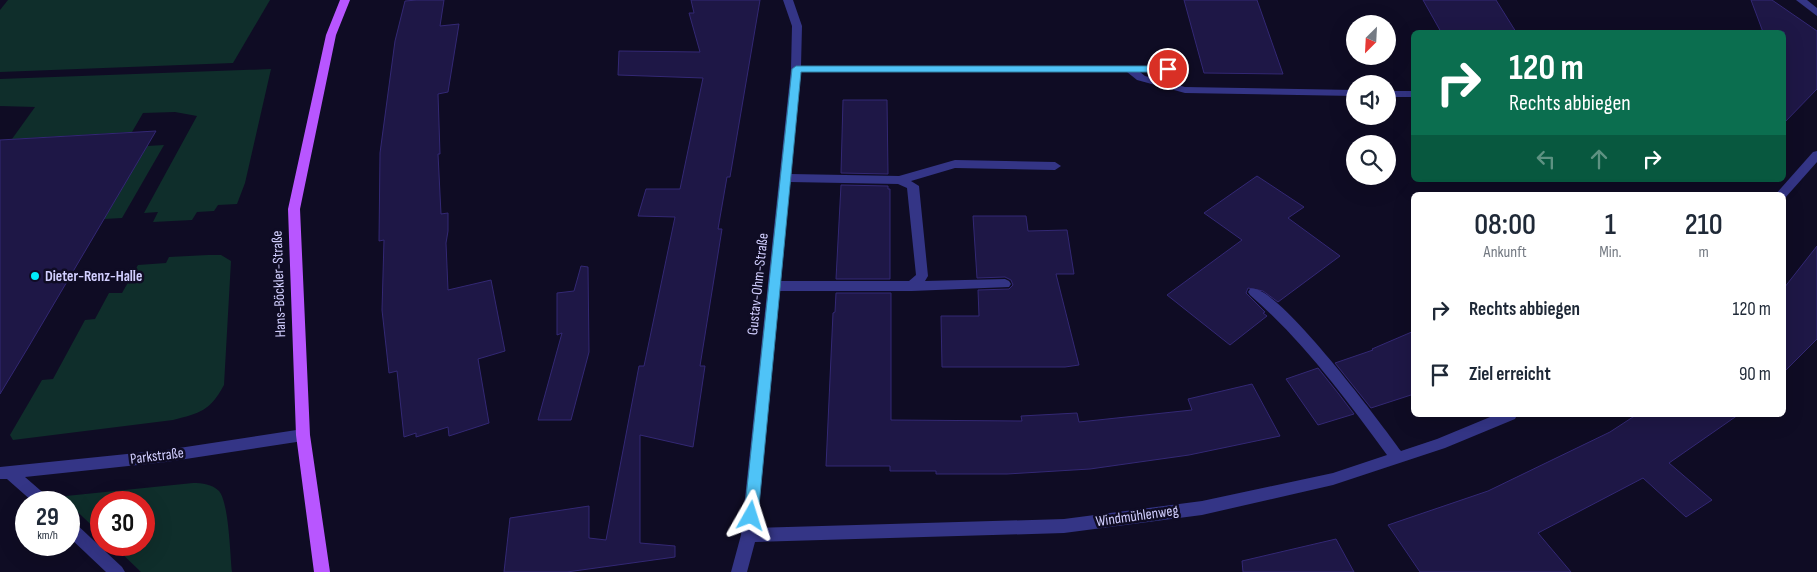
<!DOCTYPE html>
<html lang="de">
<head>
<meta charset="utf-8">
<style>
  :root { --surface:#fff; --page:#f6f6f7; --text:#1f2937; --muted:#747a83 }
  body { margin:0; font-family:"Sofia Sans Condensed",sans-serif; background:var(--page); color:var(--text); height:100vh; display:flex; flex-direction:column; font-size:19px; white-space:nowrap }
  * { box-sizing:border-box; margin:0 }
  p { font-size:16px; color:var(--muted) }
  .icon { flex:none; width:28px; height:28px; fill:none; stroke:currentColor; stroke-width:2; stroke-linecap:round; stroke-linejoin:round }
  .map { position:relative; flex:1; overflow:hidden }
  .details { position:absolute; left:1411px; top:192px; width:375px; height:225px; display:flex; flex-direction:column; background:var(--surface); border-radius:8px; box-shadow:0 5px 20px #0002 }
  .details>* { flex:none }
  .guide { position:absolute; left:1411px; top:30px; width:375px; height:152px; border-radius:8px; box-shadow:0 5px 20px #0002; background:#0b6e4f; color:#fff; overflow:hidden }
  .needle { width:32px; rotate:204deg }
  .buttons { position:absolute; left:1346px; top:15px; display:grid; gap:10px }
  .buttons a { display:grid; place-items:center; width:50px; height:50px; border-radius:50%; background:var(--surface); box-shadow:0 5px 20px #0002; font-size:25px }
  .speed { position:absolute; left:15px; top:491px; display:flex; gap:10px; font-size:25px; font-weight:700; text-align:center }
  .speed>* { display:grid; place-content:center; width:65px; height:65px; border-radius:50%; background:var(--surface); box-shadow:0 5px 20px #0002; line-height:1 }
  .speed small { font-size:12px; font-weight:400 }
  .speed .limit { border:8px solid #d22; background:#fff; color:#111 }
  .pin { position:absolute; display:grid; place-items:center; width:42px; height:42px; color:#fff; margin:-21px; border:2px solid #fff; border-radius:50%; box-shadow:0 1px 5px #0007 }
  .me { position:absolute; width:55px; margin:-28px; rotate:6deg; stroke-linejoin:round; filter:drop-shadow(0 0 4px #0008) }
  .turn { display:flex; align-items:center; gap:18px; height:105px; padding:0 15px; font-size:22px }
  .turn .icon { width:65px; height:65px; stroke-width:2.5 }
  .turn b { display:block; font-size:35px; line-height:42px }
  .lanes { display:flex; align-items:center; height:48px; padding:0 15px; background:#0003; justify-content:center; gap:25px; direction:ltr }
  .lanes .off { opacity:.35 }
  .eta { display:flex; justify-content:space-evenly; align-items:center; height:85px; text-align:center }
  .eta b { font-size:30px; font-weight:600; line-height:35px }
  ul { padding:0; list-style:none }
  li { display:flex; align-items:center; gap:15px; height:65px; padding:0 15px }
  li div { flex:1 }
  li b { display:block; font-size:19px }
  li em { font-style:normal }
  .map>svg:first-child { display:block }
  .green { fill:#0f2e2b }
  .building { fill:#1e1746; stroke:#332874 }
  .lines { fill:none; stroke-linecap:round; stroke-linejoin:round }
  .minor { fill:#343586; fill-rule:evenodd }
  .major { fill:#b856ff; fill-rule:evenodd }
  .route { fill:#4fc3f7; stroke:#337fa1 }
  .poi-dot { fill:#00edfa; stroke:#0f0c24; stroke-width:2 }
  .labels { text-anchor:middle; dominant-baseline:central; stroke-width:5; stroke-linejoin:round; paint-order:stroke }
  .poi-label { font-size:15px; font-weight:bold; fill:#d2cfff; stroke:#0f0c24; text-anchor:start }
  .street-label { font-size:15px; fill:#d2cfff; stroke:#0f0c24 }
</style>
</head>
<body>
<div class="map">
<svg width="1817" height="572" viewBox="0 0 1817 572">
  <rect width="100%" height="100%" fill="#0f0c24"/>
  <g class="green">
    <polygon points="8,0 270,0 233,63 0,72 0,10"/>
    <polygon points="271,69 245,183 237,204 218,205 214,211 197,212 192,220 153,222 158,212 144,213 197,116 175,112 143,113 132,132 12,139 35,107 0,106 0,79"/>
    <polygon points="164,145 122,218 104,219 147,146"/>
    <path d="M 208,255 L 221,255 L 231,261 L 224,385 C 210,411 200,413 173,420 L 13,440 L 10,435 L 42,380 L 53,379 L 85,320 L 95,319 L 109,293 L 122,293 L 138,265 L 166,263 L 169,257 Z"/>
    <path d="M 193,483 C 202,483 212,484 219,491 C 229,503 230,554 232,572 L 141,572 L 113,545 L 144,545 L 144,502 L 101,502 L 101,534 L 67,502 L 66,496 Z"/>
  </g>
  <g class="building">
    <polygon points="417,0 444,0 440,26 459,24 448,92 438,94 440,154 438,154 441,214 448,213 448,231 446,243 448,290 491,280 505,351 478,359 489,423 449,436 448,427 416,437 416,433 404,437 397,371 389,373 382,310 384,240 379,241 380,153 395,41 405,1"/>
    <polygon points="691,0 760,0 730,177 727,177 718,229 722,229 700,366 705,366 693,447 640,435 640,543 675,546 675,557 567,572 504,572 510,518 589,506 589,538 606,540 639,366 644,366 675,217 638,216 646,189 680,189 703,78 618,75 619,51 700,52 689,13 694,13"/>
    <polygon points="1184,0 1257,0 1283,74 1204,73"/>
    <polygon points="1423,0 1496,0 1516,32 1441,32"/>
    <polygon points="1751,0 1772,0 1817,31 1817,89 1784,123 1784,32 1763,32"/>
    <polygon points="843,100 887,100 888,174 841,173"/>
    <polygon points="156,131 29,346 0,394 0,140"/>
    <polygon points="1257,176 1304,207 1288,218 1340,256 1278,302 1263,291 1248,288 1246,293 1265,312 1263,313 1267,316 1230,345 1167,295 1242,240 1204,213"/>
    <polygon points="841,185 888,186 888,189 890,189 890,279 836,279"/>
    <polygon points="973,216 1026,216 1028,231 1067,230 1074,274 1056,274 1079,365 1065,367 942,367 941,316 979,316 978,290 1009,289 1013,285 1011,280 1005,277 977,278"/>
    <polygon points="1817,246 1817,339 1784,372 1784,288"/>
    <polygon points="581,266 588,267 589,352 571,420 538,420 562,333 557,335 557,293 574,291"/>
    <polygon points="836,293 891,293 891,420 1022,421 1021,416 1077,413 1079,422 1192,410 1188,399 1252,384 1280,436 1189,455 1090,469 1007,474 936,474 936,471 890,471 890,466 826,466 833,313 835,312"/>
    <polygon points="1414,331 1414,394 1371,408 1335,363 1373,350 1372,349"/>
    <polygon points="1318,368 1338,393 1354,414 1318,425 1286,379"/>
    <polygon points="1636,415 1738,415 1669,463 1712,500 1686,517 1643,478 1538,533 1571,572 1420,572 1388,525 1488,491 1610,432"/>
    <polygon points="1336,539 1354,572 1243,572 1242,561"/>
  </g>
  <g class="lines">
    <g class="minor">
      <path d="M 783,0 L 793,0 L 802,26 L 801,66 L 1168,66 L 1173,69 L 1172,71 L 1140,72 L 1145,76 L 1185,87 L 1355,90 L 1355,96 L 1185,93 L 1137,80 L 1127,72 L 801,72 L 791,174 L 899,176 L 955,160 L 1055,162 L 1061,166 L 1055,170 L 955,168 L 911,181 L 919,186 L 928,276 L 925,281 L 1005,279 L 1009,281 L 1011,284 L 1009,287 L 912,291 L 780,291 L 757,528 L 1064,519 L 1202,501 L 1333,473 L 1387,455 C 1345,398 1304,342 1250,295 L 1248,292 L 1250,289 C 1275,280 1383,426 1401,451 L 1437,439 L 1495,415 L 1517,415 L 1515,419 L 1445,448 L 1333,485 L 1202,515 L 1064,533 L 755,542 L 747,572 L 731,572 L 741,535 L 791,69 L 792,26 ZM 790,182 L 898,184 L 907,188 L 916,275 L 909,281 L 781,281 Z"/>
      <polygon points="1796,0 1807,0 1817,8 1817,16"/>
      <rect x="1388" y="91" width="26" height="6"/>
      <polygon points="1817,151 1817,162 1785,198 1784,195 1775,195 1813,152"/>
      <polygon points="303,429 308,431 310,435 308,439 303,441 166,462 25,477 48,497 50,502 33,502 7,479 0,479 0,467 166,450"/>
      <polygon points="69,520 74,522 122,567 125,572 106,572 69,537"/>
    </g>
    <polygon class="major" points="340,0 350,0 336,35 300,209 310,435 330,572 314,572 296,435 288,209 326,35"/>
  </g>
  <polygon class="route" points="796,66 1168,66 1173,69 1168,72 801,72 758,516 756,520 751,522 746,520 744,516 792,69"/>
  <circle class="poi-dot" cx="35" cy="276" r="5"/>
  <g class="labels">
    <g class="poi-label">
      <text x="45" y="276">Dieter-Renz-Halle</text>
    </g>
    <g class="street-label">
      <text transform="translate(279 284) rotate(-92)">Hans-Böckler-Straße</text>
      <text transform="translate(758 284) rotate(-84)">Gustav-Ohm-Straße</text>
      <text transform="translate(157 456) rotate(-7)">Parkstraße</text>
      <text transform="translate(1137 516) rotate(-8)">Windmühlenweg</text>
    </g>
  </g>
</svg>
<div class="buttons">
<a><svg class="needle" viewBox="-14 -14 28 28"><path d="M0-13l5 13h-10z" fill="#e53935"/><path d="M0 13l5-13h-10z" fill="#747a83"/></svg></a>
<a><svg class="icon" aria-label="sound" viewBox="0 0 24 24"><path d="M4 9h4l5-4v14l-5-4H4zM17 9q2 3 0 6"/></svg></a>
<a><svg class="icon" aria-label="search" viewBox="0 0 24 24"><circle cx="10" cy="10" r="6"/><path d="M15 15l6 6"/></svg></a>
</div>
<div class="speed"><div>29<small>km/h</small></div><div class="limit">30</div></div>
<div class="pin" style="left:1168px;top:69px;background:#d93025"><svg class="icon" aria-label="arrive" viewBox="0 0 24 24"><path d="M6 21V4h12l-3 4 3 4H6"/></svg></div>
<svg class="me" style="left:751px;top:516px" viewBox="-20 -20 40 40"><path d="M0-17L14 15 0 8-14 15z" fill="#4fc3f7" stroke="#fff" stroke-width="4"/></svg>
<div class="guide">
<div class="turn"><svg class="icon" aria-label="right" viewBox="0 0 24 24"><path d="M7 20v-9h11M14 6l5 5-5 5"/></svg><div><b>120 m</b>Rechts abbiegen</div></div>
<div class="lanes"><svg class="icon off" aria-label="left" viewBox="0 0 24 24"><path d="M17 20v-9H6M10 6l-5 5 5 5"/></svg><svg class="icon off" aria-label="ahead" viewBox="0 0 24 24"><path d="M12 20V5M6 11l6-6 6 6"/></svg><svg class="icon" aria-label="right" viewBox="0 0 24 24"><path d="M7 20v-9h11M14 6l5 5-5 5"/></svg></div>
</div>
<section class="details">
<div class="eta">
<div><b>08:00</b><p>Ankunft</p></div>
<div><b>1</b><p>Min.</p></div>
<div><b>210</b><p>m</p></div>
</div>
<ul>
<li><svg class="icon" aria-label="right" viewBox="0 0 24 24"><path d="M7 20v-9h11M14 6l5 5-5 5"/></svg><div><b>Rechts abbiegen</b></div><em>120 m</em></li>
<li><svg class="icon" aria-label="arrive" viewBox="0 0 24 24"><path d="M6 21V4h12l-3 4 3 4H6"/></svg><div><b>Ziel erreicht</b></div><em>90 m</em></li>
</ul>
</section>
</div>
</body>
</html>
